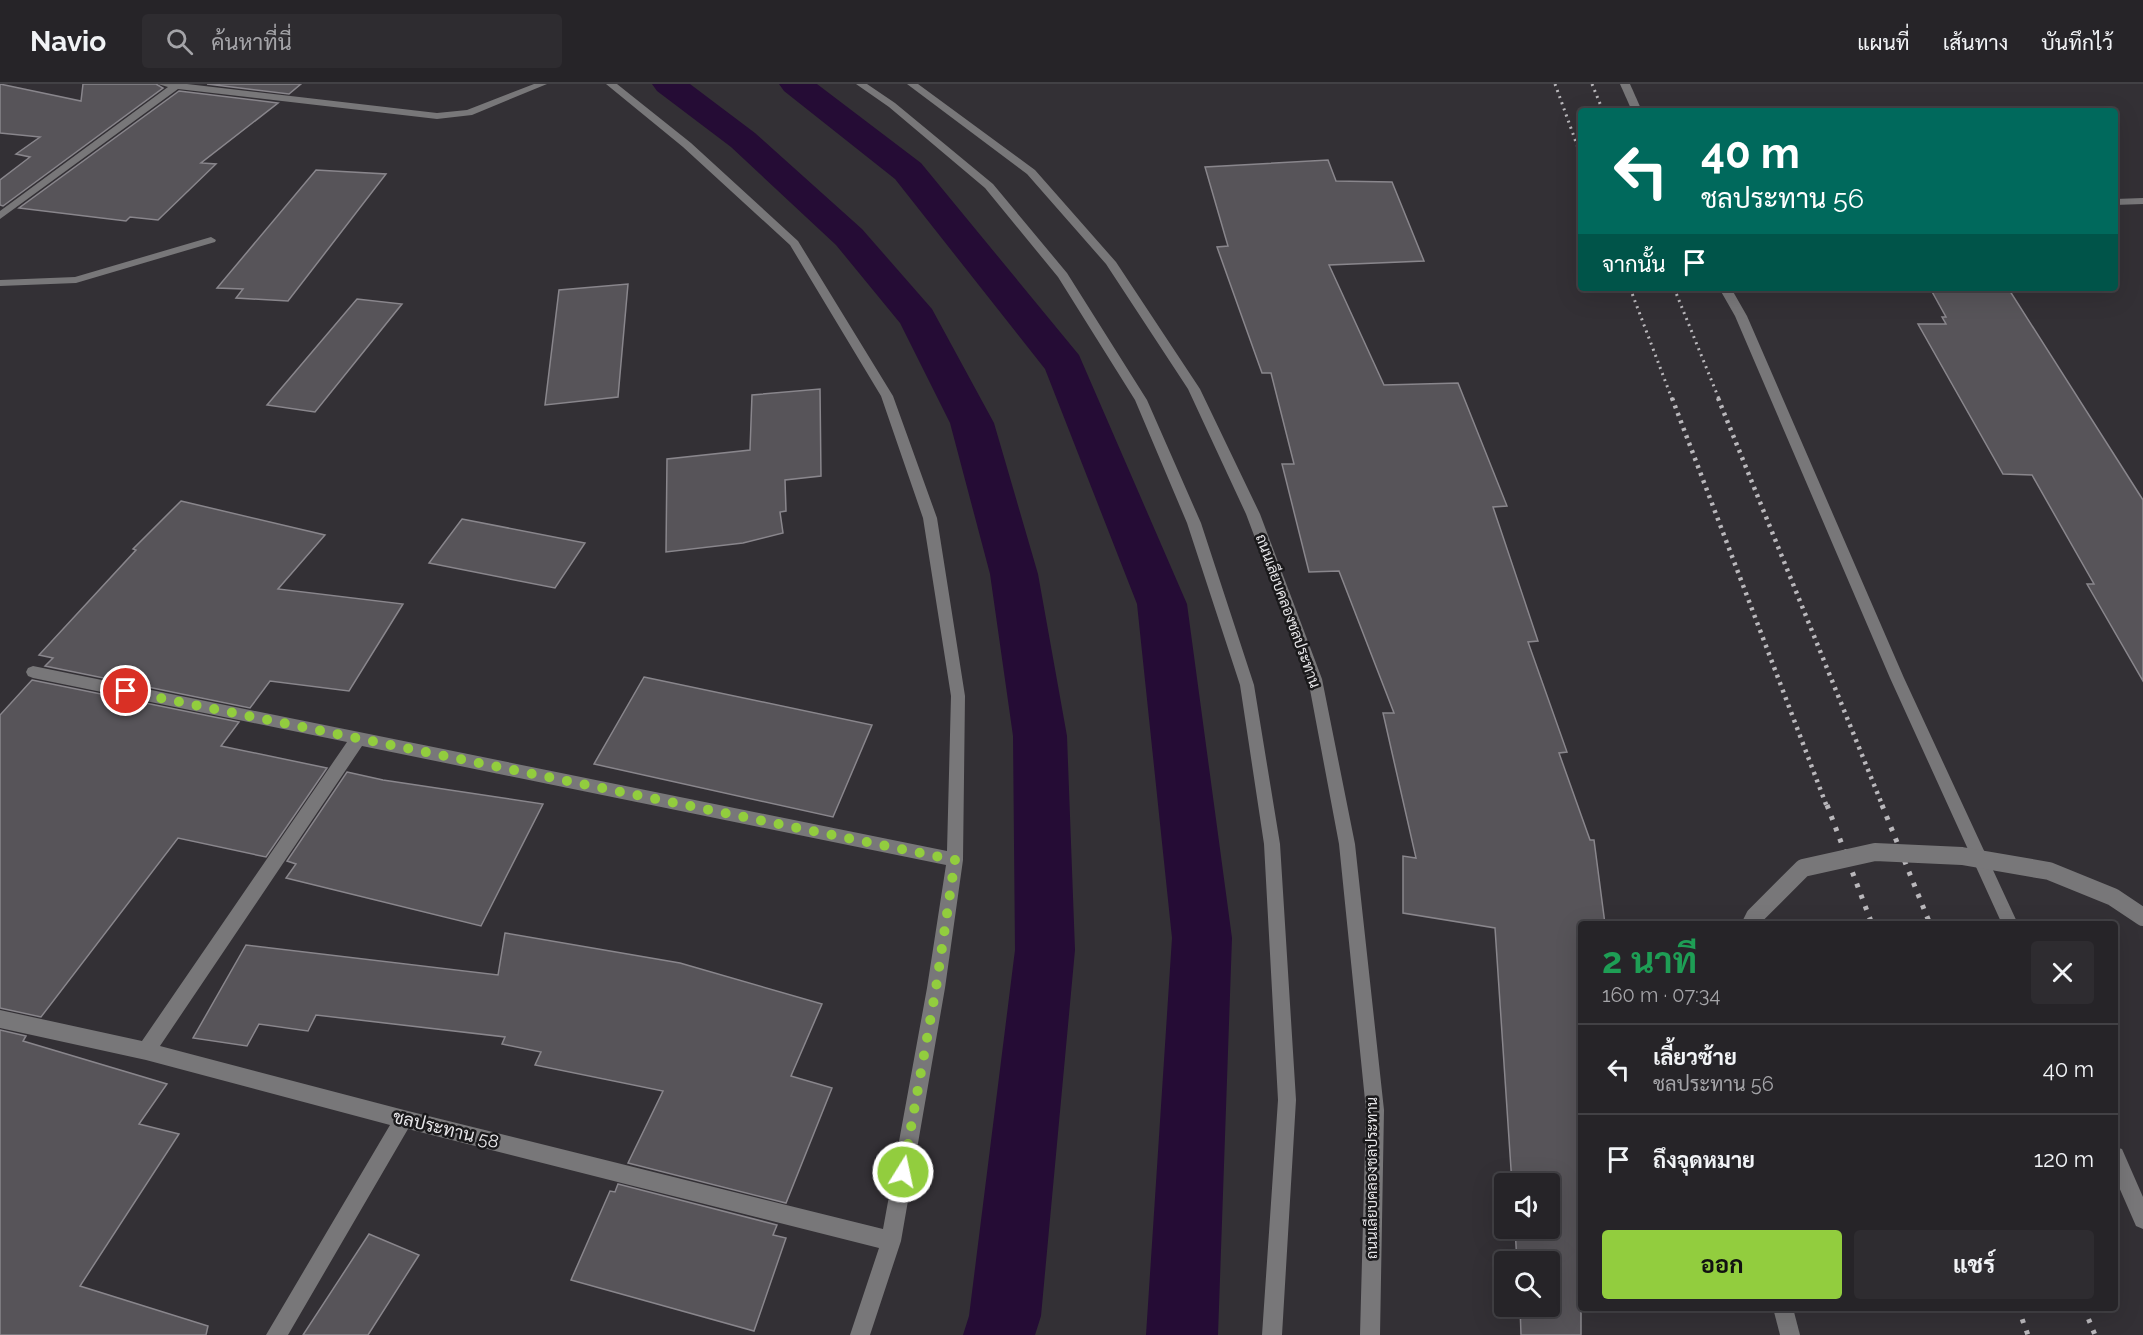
<!DOCTYPE html>
<html lang="th">
<head>
<meta charset="utf-8">
<style>
  :root { --surface:#262428; --page:#2e2c30; --text:#f1f3f6; --muted:#a4a4a8; --line:#424145; --accent:#92cd3e }
  body { margin:0; font-family:Raleway,Sarabun,sans-serif; background:var(--page); color:var(--text); height:100vh; display:flex; flex-direction:column; font-size:22px; white-space:nowrap }
  * { box-sizing:border-box; margin:0 }
  p { font-size:20px; color:var(--muted) }
  .icon { flex:none; width:33px; height:33px; fill:none; stroke:currentColor; stroke-width:2; stroke-linecap:round; stroke-linejoin:round }
  .map { position:relative; flex:1; overflow:hidden }
  .side { position:absolute; left:1578px; top:837px; width:540px; height:390px; display:flex; flex-direction:column; background:var(--surface); border-radius:6px; box-shadow:0 6px 24px #0002,0 0 0 2px var(--line) }
  .side>* { flex:none }
  .banner { position:absolute; left:1578px; top:24px; width:540px; height:183px; border-radius:6px; box-shadow:0 6px 24px #0002,0 0 0 2px var(--line); background:#00695c; color:#fff; overflow:hidden }
  .tools { position:absolute; left:1494px; top:1089px; display:grid; gap:12px }
  .tools a { display:grid; place-items:center; width:66px; height:66px; border-radius:6px; background:var(--surface); box-shadow:0 6px 24px #0002,0 0 0 2px var(--line); font-size:30px }
  .pin { position:absolute; display:grid; place-items:center; width:51px; height:51px; color:#fff; margin:-26px; border:3px solid #fff; border-radius:50%; box-shadow:0 2px 6px #0007 }
  .me { position:absolute; width:66px; margin:-33px; rotate:10deg; stroke-linejoin:round; filter:drop-shadow(0 0 4px #0008) }
  .turn { display:flex; align-items:center; gap:21px; height:126px; padding:0 24px; font-size:27px }
  .turn .icon { width:78px; height:78px; stroke-width:2.5 }
  .turn b { display:block; font-size:42px; line-height:51px }
  .then { display:flex; align-items:center; height:57px; padding:0 24px; background:#0003; gap:12px; font-size:22px }
  .round { display:grid; place-items:center; flex:none; width:63px; height:63px; border-radius:6px; background:var(--page) }
  .overview { display:flex; align-items:center; justify-content:space-between; height:102px; padding:0 24px }
  h1 { font-size:36px; font-weight:700; line-height:45px; color:#1e9e55 }
  .action { display:flex; gap:12px; margin-top:auto; padding:12px 24px }
  .action a { flex:1; height:69px; border-radius:6px; background:var(--accent); color:#111; font-size:24px; font-weight:700; line-height:69px; text-align:center }
  .action a+a { background:var(--page); color:var(--text) }
  ul { padding:0; list-style:none }
  li { display:flex; align-items:center; gap:18px; height:90px; padding:0 24px; border-top:2px solid var(--line) }
  li div { flex:1 }
  li b { display:block; font-size:22px }
  li em { font-style:normal }
  header { display:flex; align-items:center; gap:36px; box-sizing:border-box; height:84px; padding:0 30px; background:var(--surface); border-bottom:2px solid var(--line) }
  header strong { font-size:28px }
  nav { display:flex; gap:33px; margin-inline-start:auto; font-size:21px }
  .search { width:420px; height:54px; background:var(--page); display:flex; align-items:center; gap:15px; box-sizing:border-box; padding:0 21px; border-radius:6px; color:var(--muted); font-size:22px }
  .map>svg:first-child { display:block }
  .lines { fill:none; stroke-linecap:round; stroke-linejoin:round }
  .canal { fill:#250c35; fill-rule:evenodd }
  .building { fill:#575459; stroke:#89868c; stroke-width:1.5 }
  .minor { fill:#787779; fill-rule:evenodd }
  .rail-far2 { stroke:#bab8bc; stroke-width:3; stroke-dasharray:2 4.5; stroke-linecap:butt }
  .rail-far1 { stroke:#bab8bc; stroke-width:4.5; stroke-dasharray:3 5; stroke-linecap:butt }
  .rail { stroke:#bab8bc; stroke-width:5; stroke-dasharray:4 8; stroke-linecap:butt }
  .minor-bridge { stroke:#787779; stroke-width:18 }
  .route { stroke:#92cd3e; stroke-width:10; stroke-dasharray:0 18 }
  .labels { text-anchor:middle; dominant-baseline:central; stroke-width:5; stroke-linejoin:round; paint-order:stroke }
  .street-label { font-size:15px; fill:#e7e6e9; stroke:#1a191b }
  .near-street-label { font-size:18px; fill:#e7e6e9; stroke:#1a191b }
</style>
</head>
<body>
<header>
<strong>Navio</strong>
<div class="search"><svg class="icon" aria-label="search" viewBox="0 0 24 24"><circle cx="10" cy="10" r="6"/><path d="M15 15l6 6"/></svg>ค้นหาที่นี่</div>
<nav><a>แผนที่</a><a>เส้นทาง</a><a>บันทึกไว้</a></nav>
</header>
<div class="map">
<svg width="2143" height="1251" viewBox="0 0 2143 1251">
  <rect width="100%" height="100%" fill="#333035"/>
  <g class="lines">
    <g class="canal">
      <polygon points="652,0 690,0 755,49 862,145 932,225 994,339 1038,490 1067,652 1075,866 1041,1232 1035,1251 963,1251 969,1232 1015,866 1013,652 990,490 950,339 900,239 836,161 731,63 657,7"/>
      <polygon points="779,0 817,0 921,79 1079,271 1187,520 1232,854 1218,1251 1146,1251 1172,854 1137,520 1045,285 895,95 784,7"/>
    </g>
  </g>
  <g class="building">
    <polygon points="0,0 81,17 83,0 156,0 163,4 3,122 0,121 0,96 30,73 16,70 40,53 0,49"/>
    <polygon points="207,0 301,0 289,10"/>
    <polygon points="179,7 278,19 201,79 216,80 158,136 130,133 126,137 19,124"/>
    <polygon points="1328,76 1336,97 1392,98 1424,177 1329,181 1384,301 1458,299 1507,422 1493,423 1538,557 1528,558 1567,668 1559,669 1590,756 1594,756 1605,840 1581,840 1581,1251 1521,1251 1520,1222 1550,1222 1550,1178 1517,1178 1515,1144 1550,1144 1550,1100 1512,1100 1495,844 1403,829 1403,772 1416,774 1383,629 1394,629 1339,487 1309,488 1282,380 1294,380 1271,289 1262,289 1217,163 1228,162 1205,83"/>
    <polygon points="316,86 386,90 288,217 236,214 243,205 217,204"/>
    <polygon points="628,200 618,313 545,321 559,206"/>
    <polygon points="1930,204 2008,204 2143,416 2143,597 2087,500 2094,500 2032,391 2003,390 1918,240 1946,240 1942,233 1946,233"/>
    <polygon points="357,215 402,220 315,328 267,321"/>
    <polygon points="820,305 821,392 785,396 786,427 780,428 783,449 743,459 666,468 667,375 750,366 752,311"/>
    <polygon points="181,417 325,451 278,505 403,520 349,607 270,597 250,624 45,582 53,574 39,571 136,466 133,465"/>
    <polygon points="462,435 585,459 555,504 429,479"/>
    <polygon points="644,593 872,641 833,733 594,680"/>
    <polygon points="32,596 239,638 221,662 327,684 266,773 178,754 41,933 0,924 0,631"/>
    <polygon points="347,688 383,696 543,720 481,842 286,794 296,780 287,777"/>
    <polygon points="505,849 680,879 822,920 791,992 832,1004 786,1119 628,1079 663,1007 535,981 541,968 502,960 505,953 316,931 308,947 259,940 247,962 193,954 246,861 498,891"/>
    <polygon points="0,946 26,952 23,957 167,1000 139,1040 179,1050 80,1202 208,1242 206,1251 0,1251"/>
    <polygon points="618,1100 777,1141 773,1151 786,1154 754,1247 571,1196 610,1107 615,1108"/>
    <polygon points="369,1150 419,1171 368,1251 303,1251"/>
  </g>
  <g class="lines">
    <g class="minor">
      <polygon points="158,0 187,0 437,29 467,26 534,0 547,0 472,31 437,35 178,5 0,135 0,127 168,3"/>
      <path d="M 606,0 L 617,0 L 691,59 L 798,157 L 893,312 L 937,434 L 965,612 L 963,776 L 945,904 L 901,1157 L 870,1251 L 850,1251 L 879,1164 L 408,1045 L 288,1251 L 266,1251 L 390,1041 L 146,976 L 0,944 L 0,926 L 142,957 L 347,658 L 33,594 L 28,592 L 26,588 L 28,584 L 33,582 L 947,767 L 951,612 L 923,434 L 881,312 L 790,161 L 683,63 ZM 362,662 L 946,781 L 927,904 L 883,1145 L 404,1026 L 160,962 Z"/>
      <polygon points="856,0 867,0 895,19 993,100 1067,189 1147,316 1201,439 1254,601 1280,760 1296,1016 1282,1251 1262,1251 1278,1016 1264,760 1240,601 1187,439 1135,316 1058,193 985,104 889,23"/>
      <polygon points="907,0 918,0 1035,86 1116,178 1200,305 1260,430 1322,595 1355,760 1384,1026 1380,1251 1360,1251 1366,1026 1339,760 1308,595 1246,430 1188,305 1106,180 1027,90"/>
      <polygon points="1620,0 1630,0 1642,27 1632,27"/>
      <polygon points="2143,114 2143,120 2115,121 2115,115"/>
      <polygon points="211,153 216,156 215,158 76,199 0,202 0,196 75,193"/>
      <polygon points="1719,204 1731,204 1747,232 1904,594 2018,840 2002,840 1890,594 1735,232"/>
      <polygon points="2115,1063 2122,1065 2143,1113 2143,1145 2136,1142 2115,1094"/>
      <polygon points="1773,1224 1793,1224 1800,1251 1780,1251"/>
    </g>
    <g class="rail-far2">
      <polyline points="1555,0 1581,72"/>
      <polyline points="1592,0 1603,27"/>
      <polyline points="1630,204 1672,315"/>
      <polyline points="1674,204 1719,315"/>
    </g>
    <g class="rail-far1">
      <polyline points="1672,314 1827,723"/>
      <polyline points="1718,314 1883,723"/>
    </g>
    <g class="rail">
      <polyline points="1827,721 1872,840"/>
      <polyline points="1882,721 1930,840"/>
      <polyline points="2018,1224 2028,1251"/>
      <polyline points="2084,1224 2095,1251"/>
    </g>
    <polyline class="minor-bridge" points="1751,840 1755,832 1803,784 1875,768 1962,772 2049,787 2113,813 2143,833"/>
  </g>
  <g class="lines">
    <polyline class="route" points="126,607 955,776 936,904 903,1088"/>
  </g>
  <g class="labels">
    <g class="street-label">
      <text transform="translate(1288 527) rotate(70)">ถนนเลียบคลองชลประทาน</text>
      <text transform="translate(1372 1094) rotate(-90)">ถนนเลียบคลองชลประทาน</text>
    </g>
    <g class="near-street-label">
      <text transform="translate(446 1045) rotate(14)">ชลประทาน 58</text>
    </g>
  </g>
</svg>
<div class="tools">
<a><svg class="icon" aria-label="sound" viewBox="0 0 24 24"><path d="M4 9h4l5-4v14l-5-4H4zM17 9q2 3 0 6"/></svg></a>
<a><svg class="icon" aria-label="search" viewBox="0 0 24 24"><circle cx="10" cy="10" r="6"/><path d="M15 15l6 6"/></svg></a>
</div>
<div class="pin" style="left:126px;top:607px;background:#d93025"><svg class="icon" aria-label="arrive" viewBox="0 0 24 24"><path d="M6 21V4h12l-3 4 3 4H6"/></svg></div>
<svg class="me" style="left:903px;top:1088px" viewBox="-20 -20 40 40"><circle r="17" fill="#92cd3e" stroke="#fff" stroke-width="3"/><path d="M0-11L8 9 0 5-8 9z" fill="#fff"/></svg>
<div class="banner">
<div class="turn"><svg class="icon" aria-label="left" viewBox="0 0 24 24"><path d="M17 20v-9H6M10 6l-5 5 5 5"/></svg><div><b>40 m</b>ชลประทาน 56</div></div>
<div class="then">จากนั้น<svg class="icon" aria-label="arrive" viewBox="0 0 24 24"><path d="M6 21V4h12l-3 4 3 4H6"/></svg></div>
</div>
<section class="side">
<div class="overview"><div><h1>2 นาที</h1><p>160 m · 07:34</p></div><a class="round"><svg class="icon" aria-label="close" viewBox="0 0 24 24"><path d="M6 6l12 12M18 6L6 18"/></svg></a></div>
<ul>
<li><svg class="icon" aria-label="left" viewBox="0 0 24 24"><path d="M17 20v-9H6M10 6l-5 5 5 5"/></svg><div><b>เลี้ยวซ้าย</b><p>ชลประทาน 56</p></div><em>40 m</em></li>
<li><svg class="icon" aria-label="arrive" viewBox="0 0 24 24"><path d="M6 21V4h12l-3 4 3 4H6"/></svg><div><b>ถึงจุดหมาย</b></div><em>120 m</em></li>
</ul>
<div class="action"><a>ออก</a><a>แชร์</a></div>
</section>
</div>
</body>
</html>
